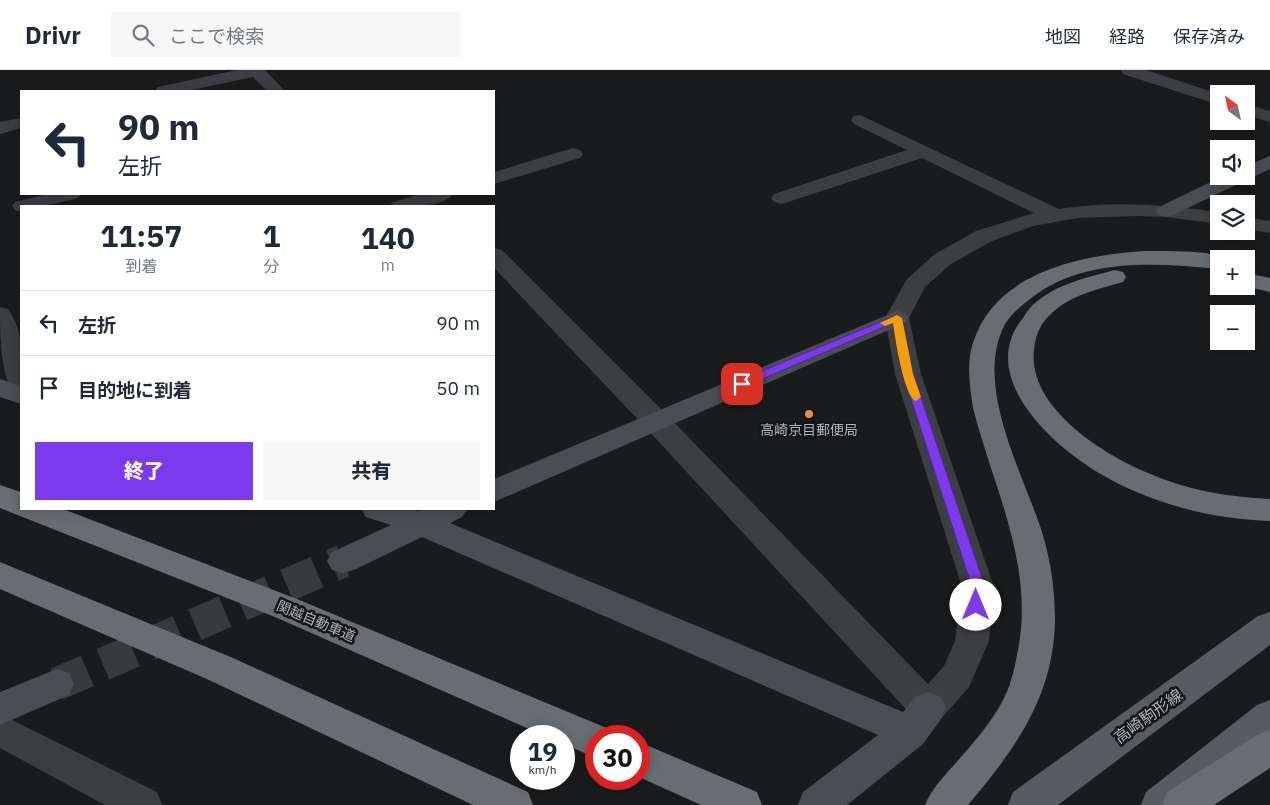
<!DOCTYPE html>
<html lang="ja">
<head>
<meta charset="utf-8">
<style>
  :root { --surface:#fff; --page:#f6f6f7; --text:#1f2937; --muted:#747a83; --line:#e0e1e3; --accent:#7c3aed }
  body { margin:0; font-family:"IBM Plex Sans","Noto Sans JP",sans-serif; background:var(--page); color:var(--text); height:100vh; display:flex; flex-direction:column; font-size:19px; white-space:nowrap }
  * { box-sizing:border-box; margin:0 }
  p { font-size:16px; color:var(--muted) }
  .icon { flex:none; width:28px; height:28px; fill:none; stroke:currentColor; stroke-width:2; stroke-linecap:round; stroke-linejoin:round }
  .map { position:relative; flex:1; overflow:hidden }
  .details { position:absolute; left:20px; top:135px; width:475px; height:305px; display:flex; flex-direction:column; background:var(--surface); border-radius:0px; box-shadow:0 2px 12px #0003 }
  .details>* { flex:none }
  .banner { position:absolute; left:20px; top:20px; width:475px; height:105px; border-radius:0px; box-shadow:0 2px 12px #0003; background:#fff; color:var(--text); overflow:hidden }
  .needle { width:32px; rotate:327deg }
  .fabs { position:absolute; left:1210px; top:15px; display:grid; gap:10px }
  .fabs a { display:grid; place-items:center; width:45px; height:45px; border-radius:0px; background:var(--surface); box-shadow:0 2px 12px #0003; font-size:25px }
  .speed { position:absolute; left:510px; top:655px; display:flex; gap:10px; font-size:25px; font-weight:700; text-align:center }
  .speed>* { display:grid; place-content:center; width:65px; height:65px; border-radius:50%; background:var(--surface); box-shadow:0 2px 12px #0003; line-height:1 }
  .speed small { font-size:12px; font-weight:400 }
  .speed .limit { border:8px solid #d22; background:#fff; color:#111 }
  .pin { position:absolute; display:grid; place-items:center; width:42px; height:42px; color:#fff; margin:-21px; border-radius:10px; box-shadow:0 2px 8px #0006 }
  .me { position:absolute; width:55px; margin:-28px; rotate:0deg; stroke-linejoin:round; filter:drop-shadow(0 0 4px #0008) }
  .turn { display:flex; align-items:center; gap:18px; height:105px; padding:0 15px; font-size:22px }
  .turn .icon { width:65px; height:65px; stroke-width:2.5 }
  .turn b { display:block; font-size:35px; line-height:42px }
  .eta { display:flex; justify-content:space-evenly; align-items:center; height:85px; text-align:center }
  .eta b { font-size:30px; font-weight:800; line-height:35px }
  .primary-button { display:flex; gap:10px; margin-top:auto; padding:10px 15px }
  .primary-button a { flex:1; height:58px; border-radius:0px; background:var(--accent); color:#fff; font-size:20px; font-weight:800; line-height:58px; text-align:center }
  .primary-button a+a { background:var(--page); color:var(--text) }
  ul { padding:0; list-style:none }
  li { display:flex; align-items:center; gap:15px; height:65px; padding:0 15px; border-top:1px solid var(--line) }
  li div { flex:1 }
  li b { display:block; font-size:19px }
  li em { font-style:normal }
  header { display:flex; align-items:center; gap:30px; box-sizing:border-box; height:70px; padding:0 25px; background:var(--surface); border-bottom:1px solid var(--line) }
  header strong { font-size:24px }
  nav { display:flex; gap:28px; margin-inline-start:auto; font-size:18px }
  .search { width:350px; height:45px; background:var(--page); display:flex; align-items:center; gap:12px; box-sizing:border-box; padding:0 18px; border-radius:0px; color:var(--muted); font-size:19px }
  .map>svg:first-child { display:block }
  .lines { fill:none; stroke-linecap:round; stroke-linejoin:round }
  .secondary-tunnel { stroke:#383a3c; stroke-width:33; stroke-dasharray:33 17; stroke-linecap:butt }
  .street { fill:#3c3e41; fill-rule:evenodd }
  .secondary { fill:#4a4d51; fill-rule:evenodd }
  .primary { fill:#585b60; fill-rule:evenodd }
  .highway { fill:#686d72; fill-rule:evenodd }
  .route { fill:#7c3aed; stroke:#51269a }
  .slow { fill:#f59e0b }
  .poi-dot { fill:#e5914a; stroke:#151617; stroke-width:2 }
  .labels { text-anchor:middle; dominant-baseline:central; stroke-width:5; stroke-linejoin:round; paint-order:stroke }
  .poi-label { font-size:14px; fill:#aeb5bb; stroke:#151617 }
  .street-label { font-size:14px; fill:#aeb5bb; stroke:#151617 }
  .near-street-label { font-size:16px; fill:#aeb5bb; stroke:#151617 }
</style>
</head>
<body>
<header>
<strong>Drivr</strong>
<div class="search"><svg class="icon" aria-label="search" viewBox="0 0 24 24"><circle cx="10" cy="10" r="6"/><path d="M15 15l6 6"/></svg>ここで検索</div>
<nav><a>地図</a><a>経路</a><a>保存済み</a></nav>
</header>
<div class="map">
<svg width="1270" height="735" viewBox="0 0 1270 735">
  <rect width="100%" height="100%" fill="#1a1b1c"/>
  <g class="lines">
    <polyline class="secondary-tunnel" points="57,614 343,491"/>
    <g class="street">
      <polygon points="237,0 265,0 285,21 267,21 253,7 187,21 155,21 158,17"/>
      <polygon points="1121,0 1146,0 1219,24 1219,35 1123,4"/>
      <polygon points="1246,34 1270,41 1270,52 1246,45"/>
      <path d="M 860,45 L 1059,139 C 1112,130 1165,135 1219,142 L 1219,154 L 1166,147 L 1137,146 L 1078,148 L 1033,156 L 992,171 L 951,194 L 925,217 L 909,248 L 921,304 L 994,517 L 989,571 L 969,617 L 941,649 L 928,654 L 915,649 L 646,358 L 494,198 L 494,178 L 502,180 L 666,344 L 928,614 L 944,596 L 955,571 L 962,517 L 895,304 L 885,248 L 907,209 L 935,184 L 976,161 L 1034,143 L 922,88 L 788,132 L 781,134 L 774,132 L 771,128 L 774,124 L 907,80 L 854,54 L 851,50 L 854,46 Z"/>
      <polygon points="21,48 21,58 0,64 0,52"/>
      <polygon points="573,78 580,80 583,84 580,88 494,114 494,102"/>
      <polygon points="47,124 81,124 78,128 46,136 21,136 21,142 15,140 12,136 15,132"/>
      <path d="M 421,124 L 453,124 C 444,138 405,137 390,136 L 393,132 Z"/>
      <polygon points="1246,147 1270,151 1270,163 1246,159"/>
      <path d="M 0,237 L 8,239 C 25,262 23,298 21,325 L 12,322 C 0,297 0,265 0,237 Z"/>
      <polygon points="0,644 157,722 162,735 105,735 0,678"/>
    </g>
    <g class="secondary">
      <polygon points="1270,86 1270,99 1173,145 1166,147 1159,145 1156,141 1159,137 1223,106 1246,106 1246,96"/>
      <polygon points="897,241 905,243 909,248 905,253 494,432 494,409"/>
      <polygon points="0,309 21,316 21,334 0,327"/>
      <polygon points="361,439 411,439 419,441 425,439 467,439 462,447 450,453 903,642 915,627 928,622 941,627 946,638 941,649 923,674 847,735 798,735 803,722 878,665 422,467 354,500 343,503 332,500 327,491 332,482 391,455 366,447"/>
      <polygon points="57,599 69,603 74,614 69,625 0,655 0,622"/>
    </g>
    <g class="primary">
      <polygon points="1270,542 1270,575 1058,735 1008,735 1013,722 1258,546"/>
      <polygon points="1270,630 1270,668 1189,735 1141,735 1146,722 1257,635"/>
    </g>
    <g class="highway">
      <path d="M 1145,181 C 1163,181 1214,180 1228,189 L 1219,189 L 1219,199 C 1157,193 1082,187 1030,229 C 1020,237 1010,245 1004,256 C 974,317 1023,403 1042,462 C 1051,491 1055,521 1055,552 C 1053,628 1015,679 968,735 L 925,735 C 933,716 948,702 961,687 C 976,670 991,652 1002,632 C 1010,618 1014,601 1017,585 C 1036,498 994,420 973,338 C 970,317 966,294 973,273 C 995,202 1081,185 1145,181 Z"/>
      <path d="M 1115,200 L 1123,202 L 1126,207 L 1123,212 C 1099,219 1070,225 1051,244 C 1042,252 1037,262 1035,273 C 1022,334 1101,383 1148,403 C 1187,420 1228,427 1270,429 L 1270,451 C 1213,449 1156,435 1106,407 C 1057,380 974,308 1023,248 C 1026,243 1030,237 1035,233 C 1057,214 1088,207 1115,200 Z"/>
      <polygon points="1246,203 1270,208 1270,222 1244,216 1246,216"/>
      <polygon points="0,415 21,422 21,439 63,439 297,529 609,659 612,666 596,666 596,688 564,674 564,666 545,666 275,547 0,438"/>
      <polygon points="0,492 233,588 528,722 533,735 473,735 209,610 0,519"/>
      <polygon points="1270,660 1270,698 1214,735 1162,735 1167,722 1257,665"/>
      <polygon points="639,672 757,722 762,735 701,735 639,707"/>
    </g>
  </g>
  <polygon class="route" points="897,245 902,248 913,304 985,517 981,539 976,541 972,539 970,535 972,517 903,304 893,253 746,316 738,316 736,314 738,311"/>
  <path class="slow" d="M 897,245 L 902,248 L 913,304 L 921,327 L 916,331 C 904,327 895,267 893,253 L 885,256 L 880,253 Z"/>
  <circle class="poi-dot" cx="809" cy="344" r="5"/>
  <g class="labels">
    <g class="poi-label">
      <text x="809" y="360">高崎京目郵便局</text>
    </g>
    <g class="street-label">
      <text transform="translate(316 551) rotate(23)">関越自動車道</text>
    </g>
    <g class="near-street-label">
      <text transform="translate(1148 646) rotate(-36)">高崎駒形線</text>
    </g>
  </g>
</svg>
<div class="fabs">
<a><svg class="needle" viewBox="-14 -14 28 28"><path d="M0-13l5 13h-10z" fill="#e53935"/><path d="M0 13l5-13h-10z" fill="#747a83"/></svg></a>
<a><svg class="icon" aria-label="sound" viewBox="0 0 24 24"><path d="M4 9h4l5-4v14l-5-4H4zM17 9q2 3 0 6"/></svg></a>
<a><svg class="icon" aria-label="layers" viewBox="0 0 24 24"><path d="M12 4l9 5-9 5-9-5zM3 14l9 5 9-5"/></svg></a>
<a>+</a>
<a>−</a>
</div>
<div class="speed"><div>19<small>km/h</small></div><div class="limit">30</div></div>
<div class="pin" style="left:742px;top:314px;background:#d93025"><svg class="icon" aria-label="arrive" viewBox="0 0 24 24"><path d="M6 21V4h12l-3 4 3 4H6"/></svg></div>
<svg class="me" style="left:976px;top:535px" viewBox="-20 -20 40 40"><circle r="19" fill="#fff"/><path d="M0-13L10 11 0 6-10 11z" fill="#7c3aed"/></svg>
<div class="banner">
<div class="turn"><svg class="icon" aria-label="left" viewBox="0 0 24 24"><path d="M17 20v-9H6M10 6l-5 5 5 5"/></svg><div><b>90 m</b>左折</div></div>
</div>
<section class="details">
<div class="eta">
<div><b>11:57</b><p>到着</p></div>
<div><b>1</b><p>分</p></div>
<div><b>140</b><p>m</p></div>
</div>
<ul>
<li><svg class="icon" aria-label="left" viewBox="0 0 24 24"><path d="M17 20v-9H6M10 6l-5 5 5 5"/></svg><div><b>左折</b></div><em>90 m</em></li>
<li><svg class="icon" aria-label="arrive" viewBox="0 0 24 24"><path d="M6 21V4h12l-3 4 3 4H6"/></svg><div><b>目的地に到着</b></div><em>50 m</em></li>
</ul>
<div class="primary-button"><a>終了</a><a>共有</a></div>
</section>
</div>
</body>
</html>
